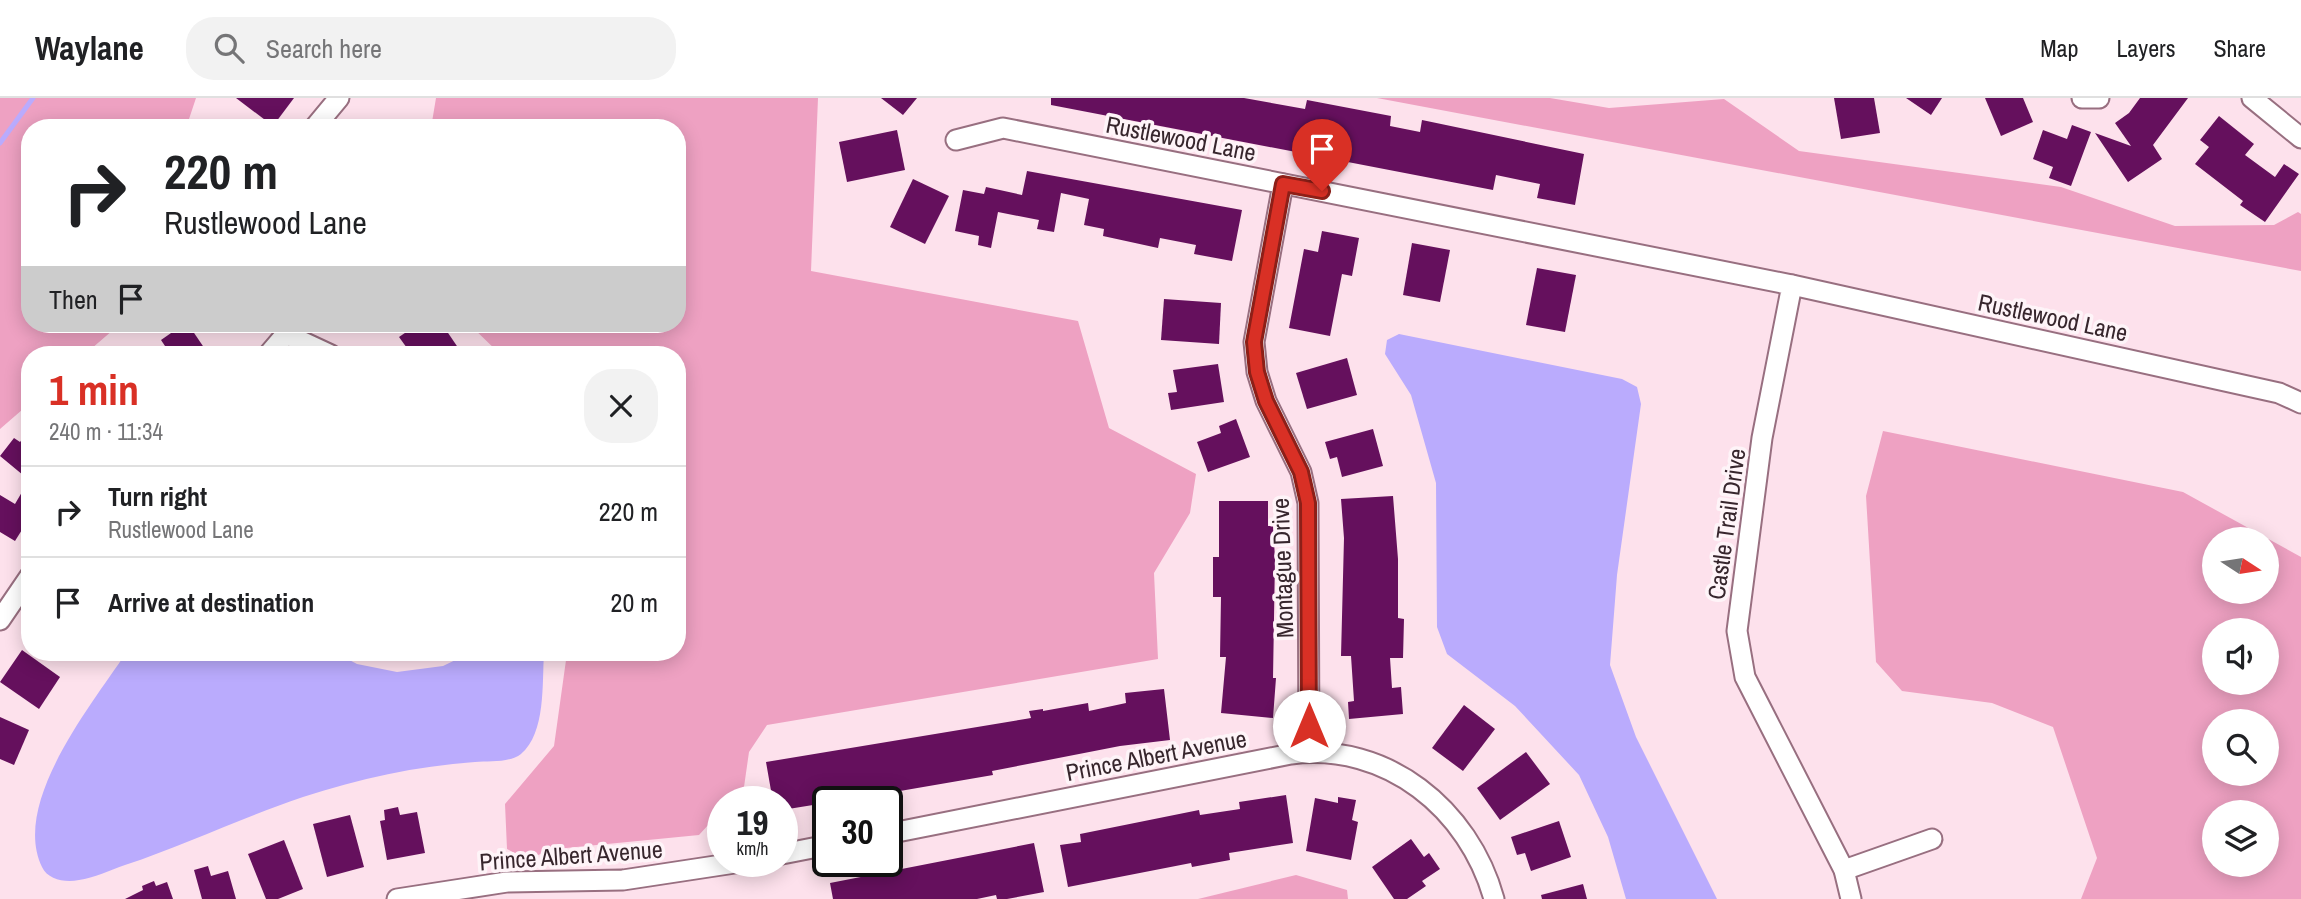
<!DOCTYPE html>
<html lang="en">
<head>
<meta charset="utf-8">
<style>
  :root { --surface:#fff; --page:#f2f2f2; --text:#202124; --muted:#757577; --line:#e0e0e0; --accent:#d93025 }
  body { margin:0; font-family:"Archivo Narrow",sans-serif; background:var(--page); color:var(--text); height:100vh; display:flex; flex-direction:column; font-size:26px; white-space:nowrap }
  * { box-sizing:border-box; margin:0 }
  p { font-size:23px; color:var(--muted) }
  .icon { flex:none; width:38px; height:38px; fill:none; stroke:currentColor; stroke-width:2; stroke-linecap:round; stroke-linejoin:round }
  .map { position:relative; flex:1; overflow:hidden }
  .drawer { position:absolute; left:21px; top:248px; width:665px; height:315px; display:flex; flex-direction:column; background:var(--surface); border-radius:28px; box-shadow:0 4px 18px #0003 }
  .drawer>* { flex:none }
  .guide { position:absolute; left:21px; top:21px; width:665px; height:214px; border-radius:28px; box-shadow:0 4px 18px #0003; background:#fff; color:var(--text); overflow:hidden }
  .needle { width:46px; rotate:102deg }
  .buttons { position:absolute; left:2202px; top:429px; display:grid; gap:14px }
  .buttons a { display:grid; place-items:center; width:77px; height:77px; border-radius:50%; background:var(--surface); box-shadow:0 4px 18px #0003; font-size:35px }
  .speed { position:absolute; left:707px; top:688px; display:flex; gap:14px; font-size:35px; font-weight:700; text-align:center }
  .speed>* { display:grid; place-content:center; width:91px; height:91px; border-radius:50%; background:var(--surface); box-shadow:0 4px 18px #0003; line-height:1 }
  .speed small { font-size:18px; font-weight:400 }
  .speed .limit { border:4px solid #111; border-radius:10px; background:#fff; color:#111 }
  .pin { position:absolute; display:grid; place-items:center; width:60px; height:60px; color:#fff; margin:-72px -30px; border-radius:50% 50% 50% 0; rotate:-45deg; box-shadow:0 0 7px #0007 }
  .pin .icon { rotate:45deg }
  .me { position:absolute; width:77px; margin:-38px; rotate:0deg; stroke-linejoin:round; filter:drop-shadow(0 0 5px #0008) }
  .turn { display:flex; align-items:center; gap:24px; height:147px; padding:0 28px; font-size:32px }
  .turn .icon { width:91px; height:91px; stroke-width:2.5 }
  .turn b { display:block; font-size:49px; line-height:60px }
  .then { display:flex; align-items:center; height:66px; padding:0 28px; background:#0003; gap:14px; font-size:26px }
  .round { display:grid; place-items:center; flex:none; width:74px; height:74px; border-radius:28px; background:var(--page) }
  .headline { display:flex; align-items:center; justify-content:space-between; height:119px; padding:0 28px }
  h1 { font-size:42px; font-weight:800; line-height:52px; color:var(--accent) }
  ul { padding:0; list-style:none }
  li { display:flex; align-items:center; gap:21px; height:91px; padding:0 28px; border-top:2px solid var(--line) }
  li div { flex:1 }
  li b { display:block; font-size:26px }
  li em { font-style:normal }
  header { display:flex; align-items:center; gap:42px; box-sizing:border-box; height:98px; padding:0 35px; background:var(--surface); border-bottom:2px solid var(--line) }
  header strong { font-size:33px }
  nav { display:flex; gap:38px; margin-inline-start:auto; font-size:24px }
  .search { width:490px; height:63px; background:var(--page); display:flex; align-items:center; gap:18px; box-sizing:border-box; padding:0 24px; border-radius:28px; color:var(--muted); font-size:26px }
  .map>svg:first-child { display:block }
  .green { fill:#eea1c2; fill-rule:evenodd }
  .water { fill:#baabfd }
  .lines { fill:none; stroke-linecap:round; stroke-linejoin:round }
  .stream { stroke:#baabfd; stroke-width:5 }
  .building { fill:#65105d }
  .street-casing { stroke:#986f80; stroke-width:23 }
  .street { stroke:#fff; stroke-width:19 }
  .route-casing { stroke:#8d1f18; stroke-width:18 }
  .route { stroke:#d93025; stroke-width:12 }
  .labels { text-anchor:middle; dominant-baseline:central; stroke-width:7; stroke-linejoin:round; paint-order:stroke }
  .street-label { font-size:24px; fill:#37262d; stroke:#fef4f8 }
</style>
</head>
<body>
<header>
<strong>Waylane</strong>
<div class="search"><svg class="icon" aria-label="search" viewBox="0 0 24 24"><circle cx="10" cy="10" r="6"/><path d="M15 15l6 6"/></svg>Search here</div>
<nav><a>Map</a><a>Layers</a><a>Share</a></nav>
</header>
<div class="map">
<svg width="2301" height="801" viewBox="0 0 2301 801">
  <rect width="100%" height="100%" fill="#fde1ec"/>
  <g class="green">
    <polygon points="0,0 196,0 186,30 30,30 30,226 120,226 84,257 30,257 30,305 0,331"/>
    <polygon points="436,0 818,0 811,173 1078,223 1109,330 1196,376 1190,415 1154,475 1158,561 767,627 749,654 742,703 723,704 723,722 710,725 699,737 556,751 526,761 507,751 505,706 554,648 567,555 677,555 677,257 501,257 469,226 677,226 677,30 431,30"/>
    <polygon points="1377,0 1550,0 1609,10 1724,1 1799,53 2061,89 2175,128 2274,127 2298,114 2301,116 2301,173"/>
    <path d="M 1883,333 L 2183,394 L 2301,459 L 2301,801 L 2081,801 L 2097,760 L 2053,629 L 1992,605 L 1902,593 L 1876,564 L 1866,398 ZM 2214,441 L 2266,441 L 2266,494 L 2214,494 ZM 2214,532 L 2266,532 L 2266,584 L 2214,584 ZM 2214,623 L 2266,623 L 2266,676 L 2214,676 ZM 2266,714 L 2266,766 L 2214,766 L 2214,714 Z"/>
    <polygon points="1296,777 1347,792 1348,801 1198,801"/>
  </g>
  <g class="water">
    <polygon points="1399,236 1622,281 1637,289 1641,306 1617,477 1610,567 1636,639 1717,801 1626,801 1608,739 1579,677 1515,608 1447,556 1437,529 1436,385 1411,297 1385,256 1387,242"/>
    <path d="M 126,555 L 336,555 L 357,566 L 397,574 L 443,568 L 470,555 L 544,555 C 542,585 546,635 521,656 C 509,665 489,663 475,664 C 416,668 359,681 303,699 C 243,719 185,747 125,767 C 110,772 94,780 79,782 C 66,785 48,782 42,769 C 11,705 92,606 126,555 Z"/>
  </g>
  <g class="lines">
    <polyline class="stream" points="0,45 33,0"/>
  </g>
  <g class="building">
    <polygon points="236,0 294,0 273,28"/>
    <polygon points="881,0 917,0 903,17"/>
    <polygon points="1051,0 1244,0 1305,11 1307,2 1391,18 1390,28 1420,34 1422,22 1584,56 1575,107 1537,100 1540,86 1496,77 1493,92 1051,7"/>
    <polygon points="1834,0 1874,0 1880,35 1841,41"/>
    <polygon points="1906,0 1942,0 1931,17"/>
    <polygon points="1985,0 2023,0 2033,24 2001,38"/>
    <polygon points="2140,0 2188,0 2153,47 2162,61 2128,84 2095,35 2131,48 2115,25 2129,15"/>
    <polygon points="2219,18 2254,46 2245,57 2275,79 2284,66 2299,76 2265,124 2240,107 2243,103 2195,66 2209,49 2200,42"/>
    <polygon points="2072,27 2091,34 2071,88 2049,80 2053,69 2033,61 2043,32 2067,41"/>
    <polygon points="897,32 905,72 847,84 839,44"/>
    <polygon points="1027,73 1242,112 1232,163 1194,156 1196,147 1160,140 1158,150 1103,138 1104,131 1084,127 1089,101 1061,95 1054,134 1037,131 1039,122 998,114 991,150 978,147 979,138 955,133 963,92 984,96 986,89 1022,97"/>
    <polygon points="913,81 949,98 925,146 890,129"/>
    <polygon points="1322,133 1359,140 1352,178 1342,176 1330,238 1289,230 1304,151 1318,154"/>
    <polygon points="1412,145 1450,152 1440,204 1403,197"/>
    <polygon points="1537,170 1576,177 1565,234 1526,227"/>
    <polygon points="1164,201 1221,205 1219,246 1161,242"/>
    <polygon points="184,226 188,226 209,257 171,257 161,242"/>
    <polygon points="418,226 442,226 463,257 412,257 399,239"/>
    <polygon points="1347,260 1357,297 1307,311 1296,275"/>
    <polygon points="1218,266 1224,304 1171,312 1168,295 1177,294 1173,272"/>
    <polygon points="1236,321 1250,359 1208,374 1197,344 1221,335 1219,328"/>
    <polygon points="1373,331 1383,368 1342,379 1337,359 1330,361 1325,344"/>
    <polygon points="30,332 30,419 15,443 0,434 0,397 15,406 29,382 0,358 14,340 20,344"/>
    <polygon points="1393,398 1398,461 1398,520 1404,521 1403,560 1390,560 1392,590 1401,589 1403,616 1349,621 1348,604 1354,603 1351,558 1341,558 1344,440 1341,401"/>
    <polygon points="1219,403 1268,403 1268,428 1273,428 1275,460 1273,580 1276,580 1273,620 1221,615 1226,559 1220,559 1221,499 1213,499 1213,459 1219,459"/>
    <polygon points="22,552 60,579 39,611 0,584"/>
    <polygon points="1164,591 1170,642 1120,648 992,673 993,677 836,704 812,704 813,707 782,712 782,704 773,704 766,664 1031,620 1029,613 1043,611 1043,613 1088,605 1089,613 1126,605 1125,595"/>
    <polygon points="1464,607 1495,631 1463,673 1432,650"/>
    <polygon points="0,619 29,632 14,667 0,661"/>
    <polygon points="1526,654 1550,686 1500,722 1477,690"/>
    <polygon points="1286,697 1293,745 1229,755 1230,762 1192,769 1191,765 1068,789 1060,747 1081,744 1080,736 1199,712 1200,717 1240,711 1239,704"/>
    <polygon points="1338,699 1356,702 1352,722 1358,724 1351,762 1306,753 1315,700 1338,705"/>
    <polygon points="398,709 400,717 417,714 425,755 387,762 380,723 385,722 384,712"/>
    <polygon points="350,717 364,769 327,779 313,726"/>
    <polygon points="1559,723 1571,759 1531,773 1525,755 1517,757 1511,739"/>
    <polygon points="1411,741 1424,759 1429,755 1440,771 1422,783 1426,788 1407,801 1394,801 1372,769"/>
    <polygon points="284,742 303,791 278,801 266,801 248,756"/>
    <polygon points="1034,745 1044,794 1007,801 997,801 996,797 977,801 833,801 830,785"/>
    <polygon points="208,768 211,778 228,773 236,801 202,801 194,772"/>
    <polygon points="154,783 156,788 167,784 173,801 125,801 143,792 142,788"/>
    <polygon points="1583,786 1587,801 1542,801 1541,797"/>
  </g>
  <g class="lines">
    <g class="street-casing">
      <g id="street">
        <polyline points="2082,0 2099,0"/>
        <polyline points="2252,0 2301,40"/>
        <polyline points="314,30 339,0"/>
        <polyline points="956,42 1003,30 1792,187 1762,340 1737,533 1745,579 1844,772 1851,801"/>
        <polyline points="1283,86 1254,244 1257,274 1266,303 1301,374 1308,405 1309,654"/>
        <polyline points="1792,187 2279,295 2301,305"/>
        <polyline points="286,236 331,257"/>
        <polyline points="268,257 286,236 290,226"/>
        <polyline points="0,522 30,478"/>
        <path d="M 887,736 L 1291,656 C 1387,644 1469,711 1494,801"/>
        <polyline points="782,756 828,747"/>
        <polyline points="1844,772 1932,741"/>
        <polyline points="397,801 507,784 623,782 748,763"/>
      </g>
    </g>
    <use href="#street" class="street"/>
  </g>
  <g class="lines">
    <g class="route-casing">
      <polyline id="route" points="1309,628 1308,405 1301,374 1266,303 1257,274 1254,244 1283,86 1322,93"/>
    </g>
    <use href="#route" class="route"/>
  </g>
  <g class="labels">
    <g class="street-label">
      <text transform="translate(1181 40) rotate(11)">Rustlewood Lane</text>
      <text transform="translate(2053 219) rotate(12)">Rustlewood Lane</text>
      <text transform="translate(1726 426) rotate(-82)">Castle Trail Drive</text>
      <text transform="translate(1282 470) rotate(-92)">Montague Drive</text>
      <text transform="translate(1156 657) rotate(-11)">Prince Albert Avenue</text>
      <text transform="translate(571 757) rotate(-4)">Prince Albert Avenue</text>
    </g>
  </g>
</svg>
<div class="buttons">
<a><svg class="needle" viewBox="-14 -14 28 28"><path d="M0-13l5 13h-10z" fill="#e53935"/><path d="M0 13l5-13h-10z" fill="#757577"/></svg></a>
<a><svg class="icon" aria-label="sound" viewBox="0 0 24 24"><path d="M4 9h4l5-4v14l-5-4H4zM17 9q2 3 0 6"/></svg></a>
<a><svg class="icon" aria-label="search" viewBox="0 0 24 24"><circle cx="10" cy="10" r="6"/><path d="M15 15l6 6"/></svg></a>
<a><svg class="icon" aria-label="layers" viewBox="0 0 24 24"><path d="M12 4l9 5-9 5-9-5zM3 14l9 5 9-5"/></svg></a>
</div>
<div class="speed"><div>19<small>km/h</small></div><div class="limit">30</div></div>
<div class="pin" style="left:1322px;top:93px;background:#d93025"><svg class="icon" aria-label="arrive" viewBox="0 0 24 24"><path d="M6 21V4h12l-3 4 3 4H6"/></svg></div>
<svg class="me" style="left:1309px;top:628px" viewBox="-20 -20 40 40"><circle r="19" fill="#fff"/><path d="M0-13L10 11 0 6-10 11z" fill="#d93025"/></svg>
<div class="guide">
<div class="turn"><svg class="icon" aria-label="right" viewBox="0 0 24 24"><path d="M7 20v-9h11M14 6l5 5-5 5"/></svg><div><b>220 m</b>Rustlewood Lane</div></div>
<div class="then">Then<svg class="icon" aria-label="arrive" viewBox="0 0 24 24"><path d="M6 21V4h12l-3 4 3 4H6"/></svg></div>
</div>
<section class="drawer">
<div class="headline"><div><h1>1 min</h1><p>240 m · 11:34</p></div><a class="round"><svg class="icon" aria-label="close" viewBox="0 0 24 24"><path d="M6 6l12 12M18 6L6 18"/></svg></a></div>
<ul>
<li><svg class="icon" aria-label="right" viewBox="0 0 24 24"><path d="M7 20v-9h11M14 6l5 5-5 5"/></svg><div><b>Turn right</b><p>Rustlewood Lane</p></div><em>220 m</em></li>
<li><svg class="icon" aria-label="arrive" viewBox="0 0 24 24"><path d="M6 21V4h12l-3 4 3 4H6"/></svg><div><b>Arrive at destination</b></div><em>20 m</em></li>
</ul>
</section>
</div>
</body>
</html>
